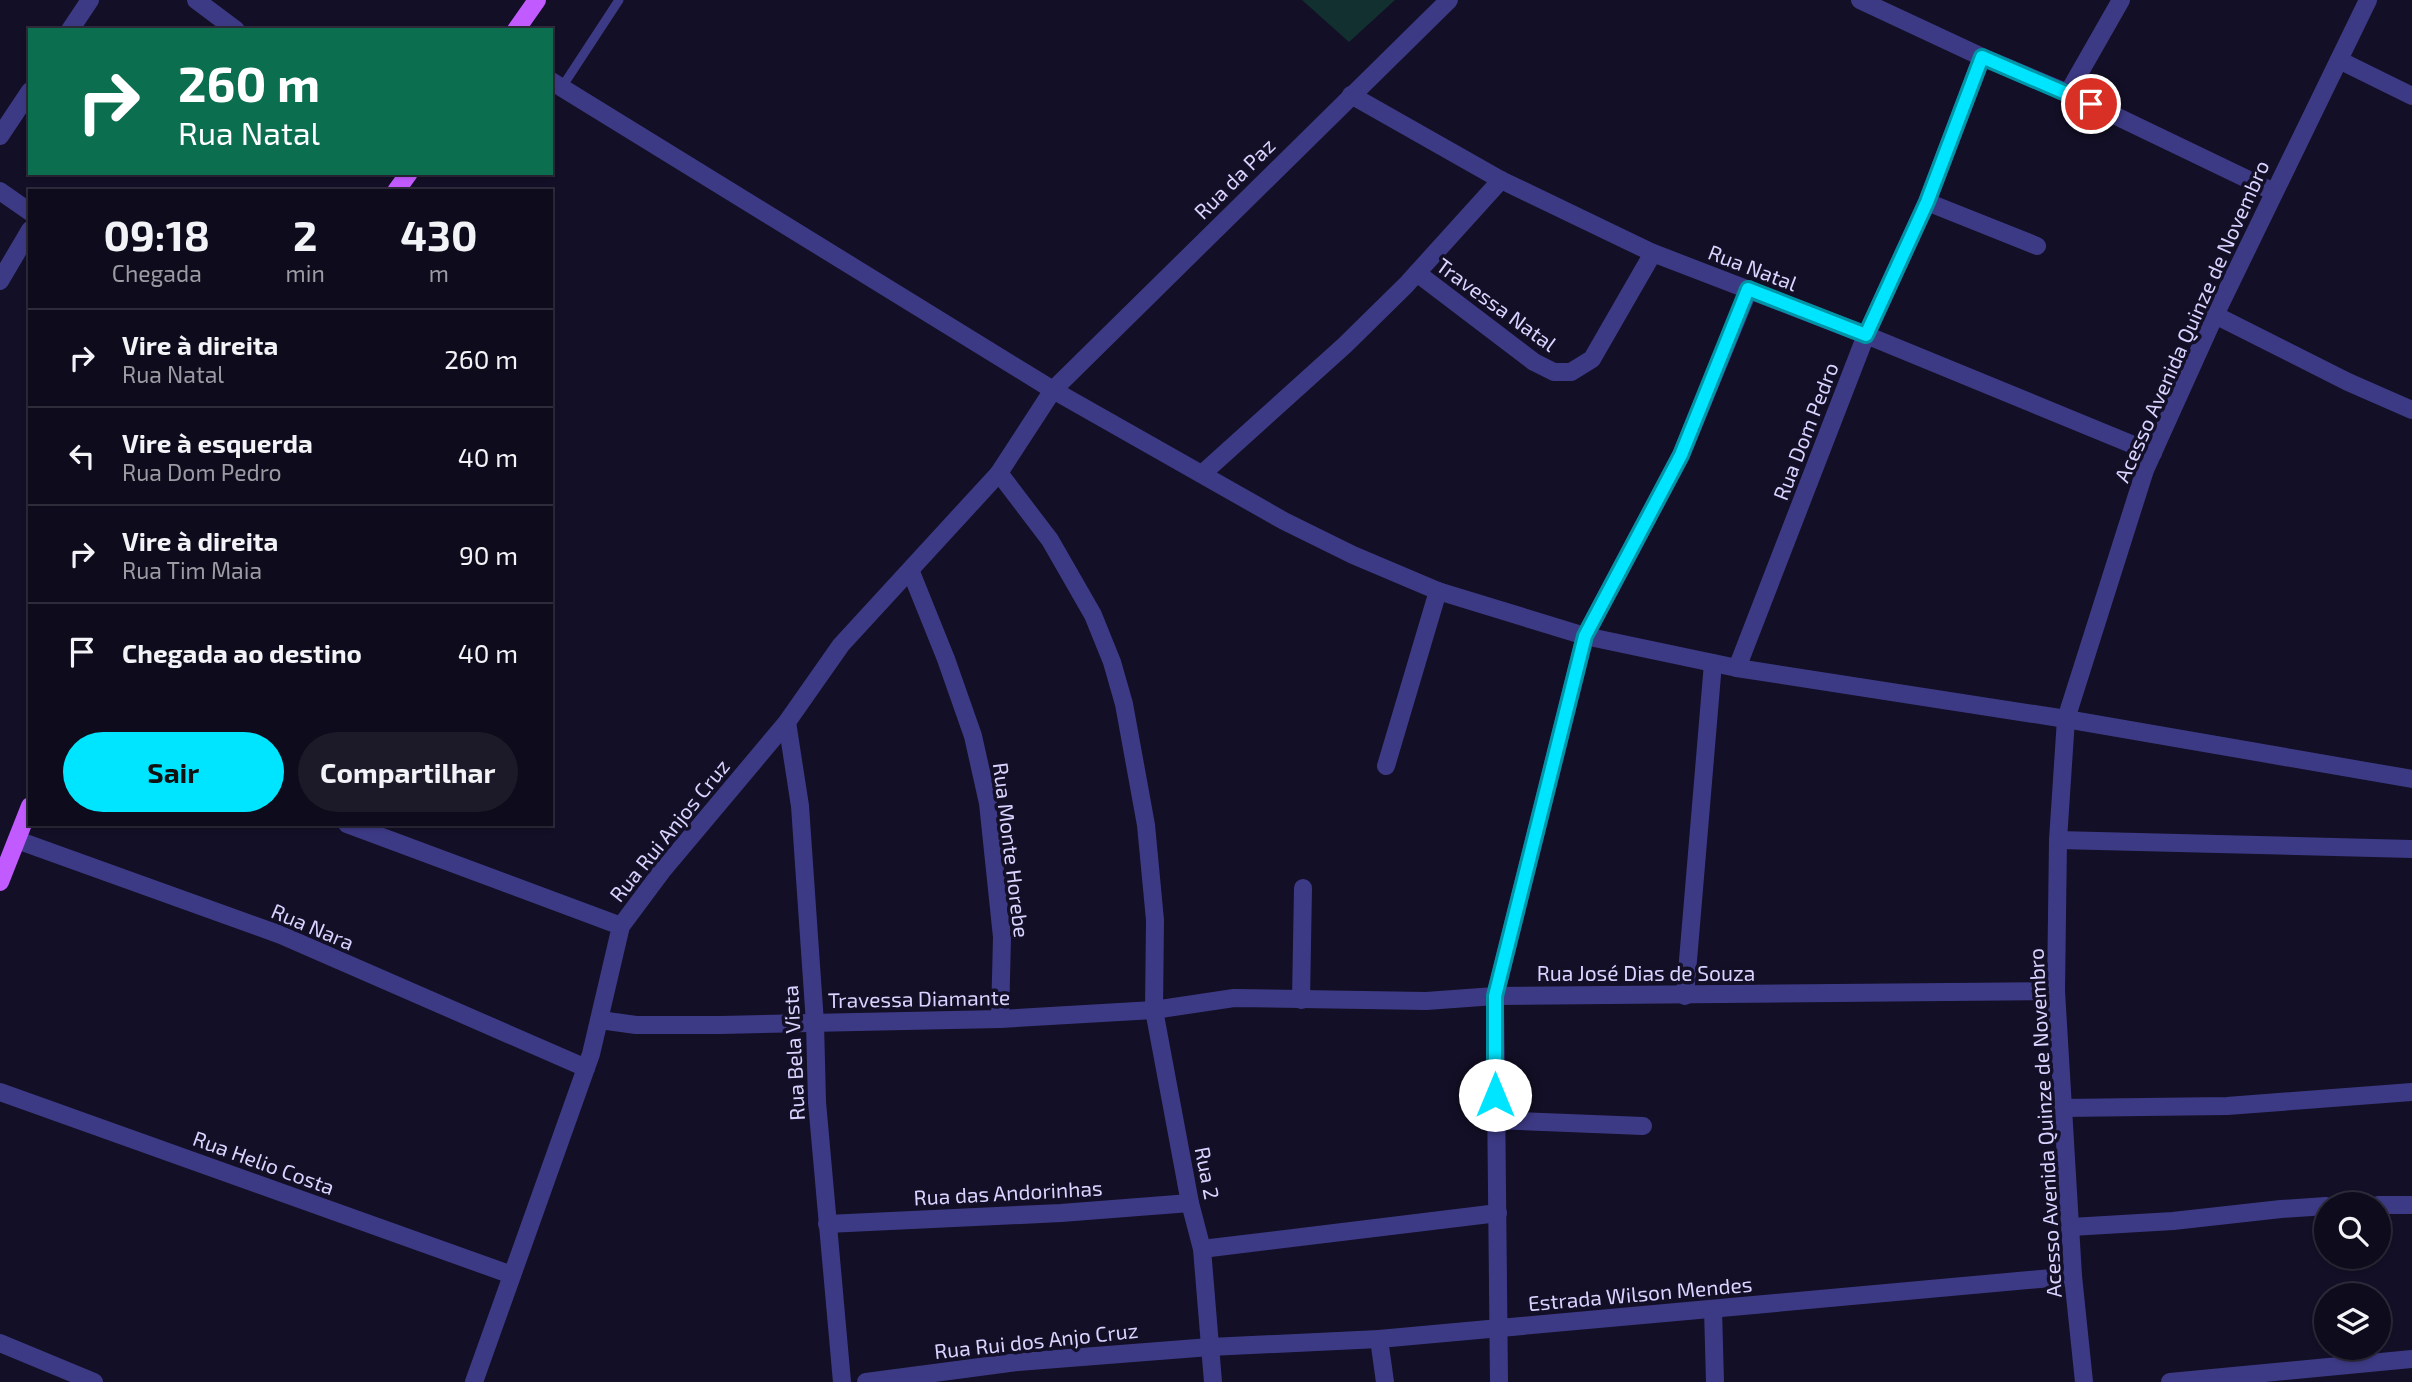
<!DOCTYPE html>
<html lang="pt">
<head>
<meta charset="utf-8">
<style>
  :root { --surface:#0e0b1c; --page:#1c1929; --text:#f1f3f6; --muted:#9b9ba3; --line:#2e2b3b; --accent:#00e5ff }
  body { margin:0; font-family:"Exo 2",sans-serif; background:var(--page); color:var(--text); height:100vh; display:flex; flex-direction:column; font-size:26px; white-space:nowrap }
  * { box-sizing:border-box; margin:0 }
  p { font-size:23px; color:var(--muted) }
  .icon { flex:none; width:38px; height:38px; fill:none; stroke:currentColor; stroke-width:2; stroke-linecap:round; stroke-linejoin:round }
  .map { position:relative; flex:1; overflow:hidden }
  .side { position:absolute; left:28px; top:189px; width:525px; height:637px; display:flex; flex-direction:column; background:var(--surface); border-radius:0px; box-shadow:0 2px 5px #0004,0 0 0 2px var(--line) }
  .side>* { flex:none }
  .hud { position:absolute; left:28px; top:28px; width:525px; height:147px; border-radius:0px; box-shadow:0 2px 5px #0004,0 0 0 2px var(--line); background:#0b6e4f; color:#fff; overflow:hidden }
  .tools { position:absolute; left:2314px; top:1192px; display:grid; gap:14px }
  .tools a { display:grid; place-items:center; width:77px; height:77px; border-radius:50%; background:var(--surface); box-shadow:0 2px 5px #0004,0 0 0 2px var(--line); font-size:35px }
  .pin { position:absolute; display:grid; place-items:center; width:60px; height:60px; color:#fff; margin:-30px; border:4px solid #fff; border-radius:50%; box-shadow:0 2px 7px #0007 }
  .me { position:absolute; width:77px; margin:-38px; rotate:0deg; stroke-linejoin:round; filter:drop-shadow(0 0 5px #0008) }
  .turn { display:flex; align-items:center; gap:24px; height:147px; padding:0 35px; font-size:32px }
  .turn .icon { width:91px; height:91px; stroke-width:2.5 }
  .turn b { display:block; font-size:49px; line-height:60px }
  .eta { display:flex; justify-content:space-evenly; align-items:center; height:119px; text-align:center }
  .eta b { font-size:42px; font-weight:700; line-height:49px }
  .button { display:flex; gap:14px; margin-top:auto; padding:14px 35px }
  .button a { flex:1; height:80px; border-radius:42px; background:var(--accent); color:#111; font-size:28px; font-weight:700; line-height:80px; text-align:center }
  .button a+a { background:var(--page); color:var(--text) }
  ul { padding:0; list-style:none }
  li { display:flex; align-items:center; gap:21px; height:98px; padding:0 35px; border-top:2px solid var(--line) }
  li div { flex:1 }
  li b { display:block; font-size:26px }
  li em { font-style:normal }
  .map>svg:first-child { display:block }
  .green { fill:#12302f }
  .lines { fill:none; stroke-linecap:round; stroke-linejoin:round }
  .service { stroke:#3d3a85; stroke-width:9 }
  .minor { stroke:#3d3a85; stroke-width:18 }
  .primary { stroke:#c25bff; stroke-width:18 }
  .route-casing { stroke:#0095a6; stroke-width:18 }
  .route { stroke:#00e5ff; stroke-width:12 }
  .labels { text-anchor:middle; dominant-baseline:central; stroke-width:7; stroke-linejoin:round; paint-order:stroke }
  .street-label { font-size:21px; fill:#d9d4ff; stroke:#130f26 }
</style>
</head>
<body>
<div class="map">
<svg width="2412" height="1382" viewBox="0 0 2412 1382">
  <rect width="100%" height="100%" fill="#130f26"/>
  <polygon class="green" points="1302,0 1395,0 1349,42"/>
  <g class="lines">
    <polyline class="service" points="562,87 619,0"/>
    <g class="minor">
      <polyline points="196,0 236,30"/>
      <polyline points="1860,0 1982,57 2068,93 2274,192"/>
      <polyline points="70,30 90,0"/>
      <polyline points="2339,60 2412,96"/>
      <polyline points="551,81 1053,390 1284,521 1353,555 1438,591 1585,636 1737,668 2066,719 2412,779"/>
      <polyline points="2068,93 2121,0"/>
      <polyline points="1351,95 1501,180 1653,253 1866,335 2153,453"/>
      <polyline points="0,136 30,91"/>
      <polyline points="0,191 30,212"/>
      <polyline points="1927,202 2037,246"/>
      <polyline points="1417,273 1534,362 1554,372 1571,372 1592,359 1653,253"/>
      <polyline points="0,281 30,230"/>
      <polyline points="2215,315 2348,382 2412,410"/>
      <polyline points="999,473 1050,540 1093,615 1112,662 1124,704 1146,825 1155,920 1154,1010 1190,1203 1202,1249 1213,1382"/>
      <polyline points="1202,474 1345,345 1406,285 1501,180"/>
      <polyline points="911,572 946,659 973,736 988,803 1002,937 1000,1019"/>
      <polyline points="1737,668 1866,335 1927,202 1982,57"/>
      <polyline points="787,722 800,806 815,1023 817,1102 842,1382"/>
      <polyline points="1386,766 1438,591"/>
      <polyline points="347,824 621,926"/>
      <polyline points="17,840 281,935 586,1068"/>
      <polyline points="2058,840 2412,849"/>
      <polyline points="1685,996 1713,663"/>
      <polyline points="1301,1000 1303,888"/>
      <polyline points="600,1020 636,1025 720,1025 1000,1019 1154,1010 1234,998 1426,1001 1495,996 2056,991"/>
      <polyline points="0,1092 512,1275"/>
      <polyline points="2061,1108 2227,1106 2412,1092"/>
      <polyline points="1495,1120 1643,1126"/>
      <polyline points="2378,1205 2412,1205"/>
      <polyline points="827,1224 1061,1213 1190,1203"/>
      <polyline points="2071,1227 2173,1221 2281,1209 2326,1206"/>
      <polyline points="1202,1249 1498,1213"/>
      <polyline points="1713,1309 1715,1382"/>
      <polyline points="1379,1339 1385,1382"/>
      <polyline points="0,1343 94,1382"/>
      <polyline points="474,1382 591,1054 621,926 662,871 787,722 841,645 999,473 1053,390 1449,0"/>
      <polyline points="866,1382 1018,1362 1210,1347 1379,1339 2073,1276"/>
      <polyline points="1499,1382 1495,996 1585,636 1681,455 1749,289"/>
      <polyline points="2084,1382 2073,1276 2056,991 2058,840 2066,719 2145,470 2215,315 2368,0"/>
      <polyline points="2170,1382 2412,1359"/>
    </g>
    <g class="primary">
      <polyline points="516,30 537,0"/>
      <polyline points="396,191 409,173"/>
      <polyline points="0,882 30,806"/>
    </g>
  </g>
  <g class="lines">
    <g class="route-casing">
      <polyline id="route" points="1495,1095 1495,996 1585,636 1681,455 1748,289 1866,335 1927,202 1982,57 2091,104"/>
    </g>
    <use href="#route" class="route"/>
  </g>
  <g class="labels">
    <g class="street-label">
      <text transform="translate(1234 178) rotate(-45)">Rua da Paz</text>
      <text transform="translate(1753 267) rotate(21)">Rua Natal</text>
      <text transform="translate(1497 304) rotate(36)">Travessa Natal</text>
      <text transform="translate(2191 321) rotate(-66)">Acesso Avenida Quinze de Novembro</text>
      <text transform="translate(1805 431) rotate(-69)">Rua Dom Pedro</text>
      <text transform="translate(669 830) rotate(-51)">Rua Rui Anjos Cruz</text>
      <text transform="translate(1012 850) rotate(83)">Rua Monte Horebe</text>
      <text transform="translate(313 926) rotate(23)">Rua Nara</text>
      <text x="1646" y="972">Rua José Dias de Souza</text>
      <text transform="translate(919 998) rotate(-1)">Travessa Diamante</text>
      <text transform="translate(793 1053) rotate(-93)">Rua Bela Vista</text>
      <text transform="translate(2044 1123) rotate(-93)">Acesso Avenida Quinze de Novembro</text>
      <text transform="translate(264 1162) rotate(20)">Rua Helio Costa</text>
      <text transform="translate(1208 1173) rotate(79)">Rua 2</text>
      <text transform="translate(1008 1192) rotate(-3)">Rua das Andorinhas</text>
      <text transform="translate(1640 1293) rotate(-5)">Estrada Wilson Mendes</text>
      <text transform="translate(1036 1340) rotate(-6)">Rua Rui dos Anjo Cruz</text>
    </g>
  </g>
</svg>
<div class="tools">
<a><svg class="icon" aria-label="search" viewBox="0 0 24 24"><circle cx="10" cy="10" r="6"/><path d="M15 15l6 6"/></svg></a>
<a><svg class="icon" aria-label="layers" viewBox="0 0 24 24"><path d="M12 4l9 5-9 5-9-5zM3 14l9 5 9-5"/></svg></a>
</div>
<div class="pin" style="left:2091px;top:104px;background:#d93025"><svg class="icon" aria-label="arrive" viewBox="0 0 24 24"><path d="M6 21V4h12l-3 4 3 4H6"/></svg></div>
<svg class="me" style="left:1495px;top:1095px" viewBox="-20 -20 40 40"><circle r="19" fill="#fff"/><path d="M0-13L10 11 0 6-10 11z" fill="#00e5ff"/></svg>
<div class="hud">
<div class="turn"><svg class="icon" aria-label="right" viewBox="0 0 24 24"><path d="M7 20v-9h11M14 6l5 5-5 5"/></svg><div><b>260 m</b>Rua Natal</div></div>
</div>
<section class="side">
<div class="eta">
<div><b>09:18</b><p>Chegada</p></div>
<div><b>2</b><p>min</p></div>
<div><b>430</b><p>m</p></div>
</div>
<ul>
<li><svg class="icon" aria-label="right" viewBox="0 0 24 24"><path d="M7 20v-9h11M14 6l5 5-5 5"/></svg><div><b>Vire à direita</b><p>Rua Natal</p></div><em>260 m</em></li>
<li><svg class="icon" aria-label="left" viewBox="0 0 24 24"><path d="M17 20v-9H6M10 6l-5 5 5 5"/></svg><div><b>Vire à esquerda</b><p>Rua Dom Pedro</p></div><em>40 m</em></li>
<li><svg class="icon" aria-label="right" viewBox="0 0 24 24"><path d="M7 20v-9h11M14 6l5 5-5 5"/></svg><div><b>Vire à direita</b><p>Rua Tim Maia</p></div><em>90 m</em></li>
<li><svg class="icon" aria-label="arrive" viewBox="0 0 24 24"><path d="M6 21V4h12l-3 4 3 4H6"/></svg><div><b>Chegada ao destino</b></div><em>40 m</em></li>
</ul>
<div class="button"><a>Sair</a><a>Compartilhar</a></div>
</section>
</div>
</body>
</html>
